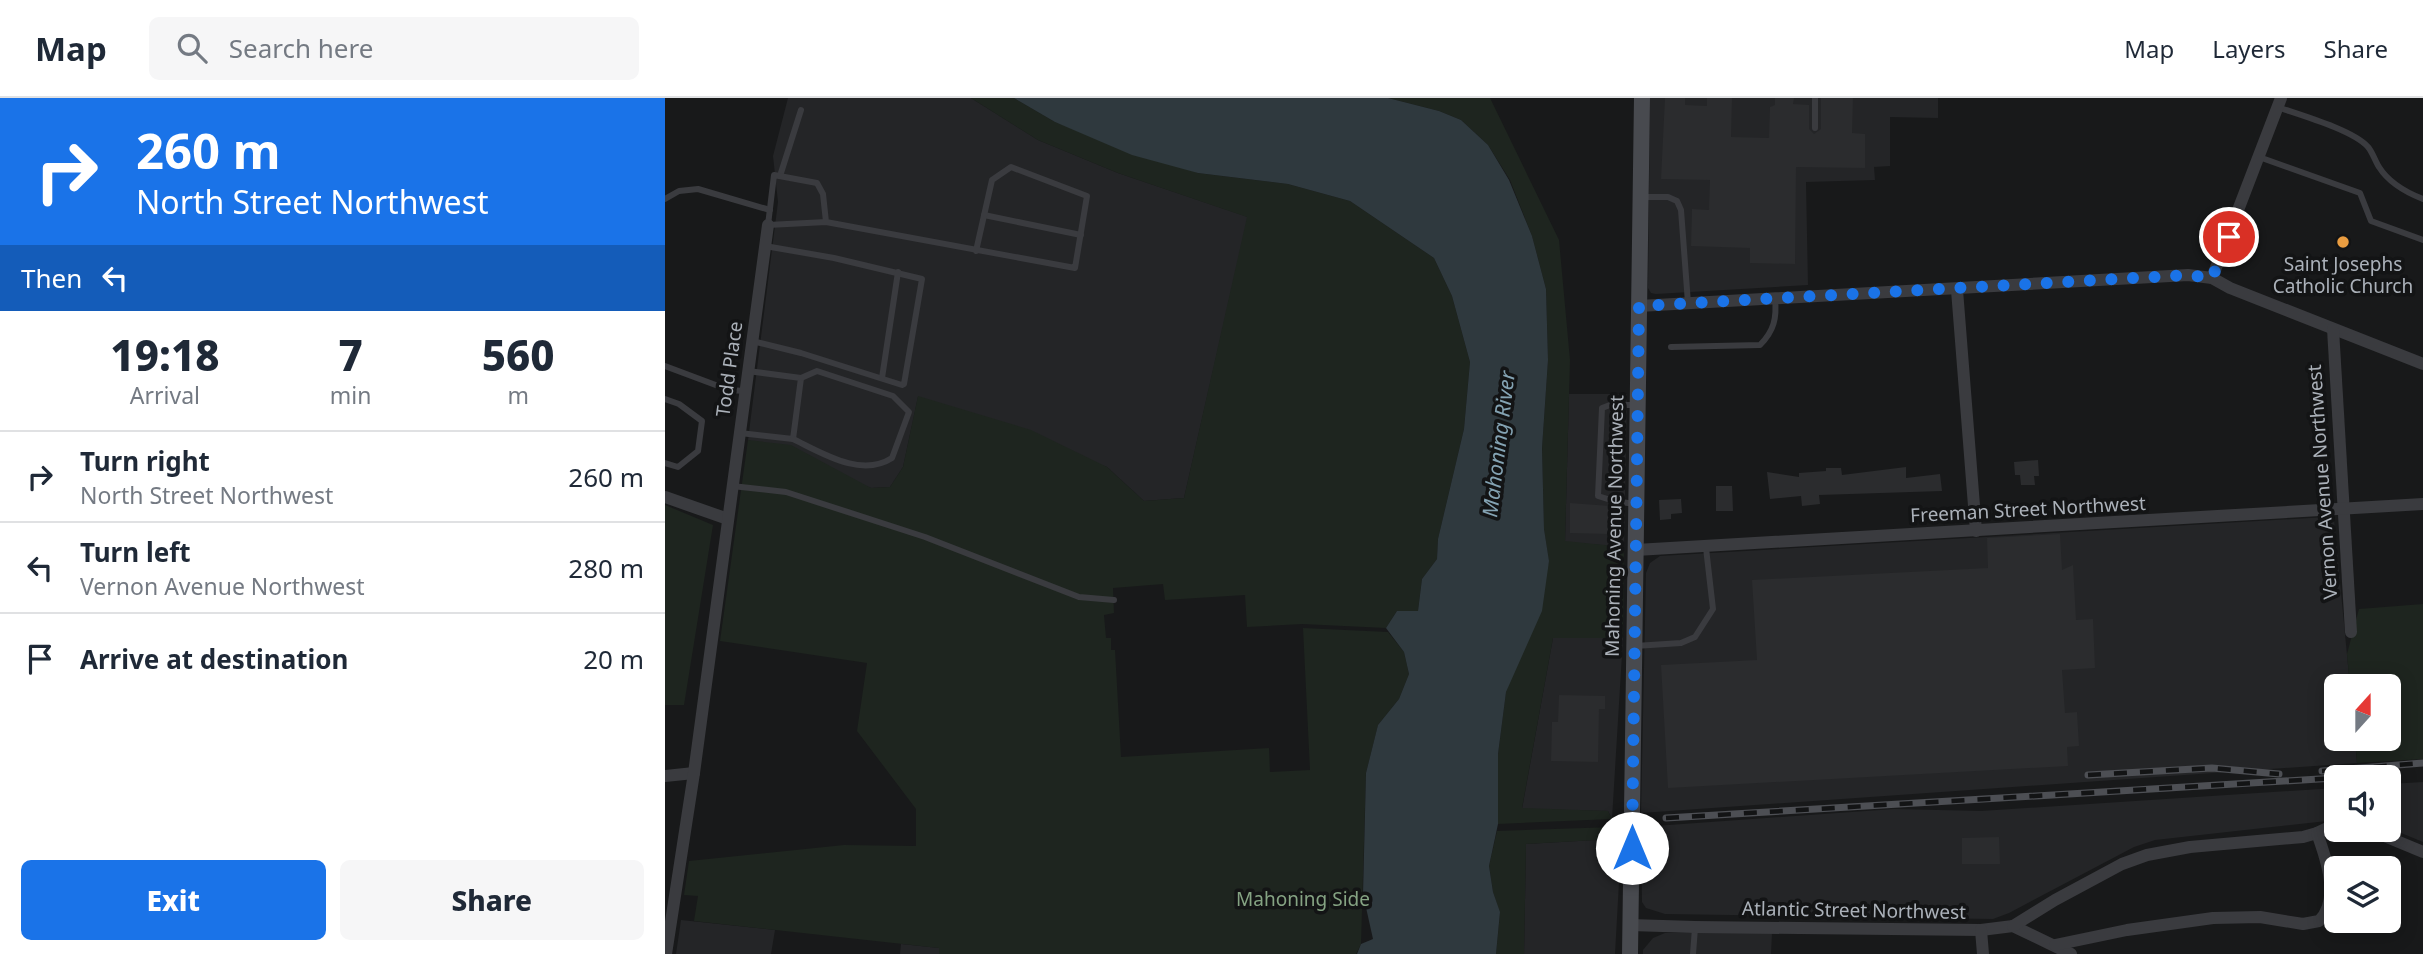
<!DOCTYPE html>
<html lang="en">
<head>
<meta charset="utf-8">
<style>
  :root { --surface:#fff; --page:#f6f6f7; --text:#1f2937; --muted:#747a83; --line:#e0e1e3; --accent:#1a73e8 }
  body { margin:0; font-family:"Noto Sans",sans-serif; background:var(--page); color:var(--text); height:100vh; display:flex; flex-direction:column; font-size:26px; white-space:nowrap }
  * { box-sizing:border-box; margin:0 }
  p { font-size:23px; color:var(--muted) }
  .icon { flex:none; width:38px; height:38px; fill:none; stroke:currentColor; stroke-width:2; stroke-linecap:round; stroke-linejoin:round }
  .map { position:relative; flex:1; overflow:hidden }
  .drawer { display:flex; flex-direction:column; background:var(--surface); width:665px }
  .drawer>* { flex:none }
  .hud { background:#1a73e8; color:#fff; overflow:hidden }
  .needle { width:46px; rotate:21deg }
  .buttons { position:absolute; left:1659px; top:576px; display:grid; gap:14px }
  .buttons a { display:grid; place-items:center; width:77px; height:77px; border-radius:10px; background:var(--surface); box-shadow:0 4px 18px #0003; font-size:35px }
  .pin { position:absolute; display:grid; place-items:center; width:60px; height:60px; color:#fff; margin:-30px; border:4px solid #fff; border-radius:50%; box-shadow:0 2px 7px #0007 }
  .me { position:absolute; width:77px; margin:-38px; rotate:0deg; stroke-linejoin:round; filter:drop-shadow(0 0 5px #0008) }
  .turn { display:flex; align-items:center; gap:24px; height:147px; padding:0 21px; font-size:32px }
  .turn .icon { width:91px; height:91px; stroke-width:2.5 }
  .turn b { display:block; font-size:49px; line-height:60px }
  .then { display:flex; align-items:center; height:66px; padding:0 21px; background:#0003; gap:14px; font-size:26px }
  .eta { display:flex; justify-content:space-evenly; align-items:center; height:119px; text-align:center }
  .eta b { font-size:42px; font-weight:800; line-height:49px }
  .cta { display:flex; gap:14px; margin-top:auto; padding:14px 21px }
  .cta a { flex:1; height:80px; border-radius:10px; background:var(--accent); color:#fff; font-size:28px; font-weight:800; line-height:80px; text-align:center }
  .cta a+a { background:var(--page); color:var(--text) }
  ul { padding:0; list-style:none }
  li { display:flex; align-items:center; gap:21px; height:91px; padding:0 21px; border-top:2px solid var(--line) }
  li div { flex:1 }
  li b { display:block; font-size:26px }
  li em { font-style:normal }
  header { display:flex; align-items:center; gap:42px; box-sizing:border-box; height:98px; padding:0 35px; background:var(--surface); border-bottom:2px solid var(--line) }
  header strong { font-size:33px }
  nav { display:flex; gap:38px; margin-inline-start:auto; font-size:24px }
  .search { width:490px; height:63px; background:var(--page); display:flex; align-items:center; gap:18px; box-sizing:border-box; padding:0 24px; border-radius:10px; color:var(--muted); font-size:26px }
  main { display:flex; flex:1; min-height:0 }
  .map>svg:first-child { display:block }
  .built { fill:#242527 }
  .green { fill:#1e251f }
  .water { fill:#2f393e }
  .building { fill:#2b2c2e }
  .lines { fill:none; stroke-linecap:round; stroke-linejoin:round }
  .lane { stroke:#3a3b3f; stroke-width:6 }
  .street { stroke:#3a3b3f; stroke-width:12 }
  .secondary { stroke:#484a4f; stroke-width:16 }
  .rail-casing { stroke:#4d4f54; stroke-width:7 }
  .rail { stroke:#131415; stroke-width:4.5; stroke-dasharray:13; stroke-linecap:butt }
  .route { stroke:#1a73e8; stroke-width:12; stroke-dasharray:0 21.6 }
  .poi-dot { fill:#ea9d41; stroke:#131415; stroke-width:2.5 }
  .labels { text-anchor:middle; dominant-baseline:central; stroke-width:7; stroke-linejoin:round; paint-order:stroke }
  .poi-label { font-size:19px; fill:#abb1b9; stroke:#131415 }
  .street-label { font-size:19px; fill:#abb1b9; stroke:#131415 }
  .park-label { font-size:19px; fill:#85a383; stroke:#131415 }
  .water-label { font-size:21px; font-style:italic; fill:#84a3b3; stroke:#131415 }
</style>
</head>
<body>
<header>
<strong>Map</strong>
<div class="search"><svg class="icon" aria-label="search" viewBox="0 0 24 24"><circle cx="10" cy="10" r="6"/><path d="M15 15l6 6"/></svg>Search here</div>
<nav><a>Map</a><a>Layers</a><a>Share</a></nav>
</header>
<main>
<section class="drawer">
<div class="hud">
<div class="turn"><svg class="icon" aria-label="right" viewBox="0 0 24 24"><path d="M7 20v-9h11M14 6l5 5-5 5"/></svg><div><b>260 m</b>North Street Northwest</div></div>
<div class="then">Then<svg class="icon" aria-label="left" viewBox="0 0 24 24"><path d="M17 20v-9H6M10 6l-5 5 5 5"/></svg></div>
</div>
<div class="eta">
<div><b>19:18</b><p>Arrival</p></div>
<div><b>7</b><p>min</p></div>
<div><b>560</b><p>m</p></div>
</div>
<ul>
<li><svg class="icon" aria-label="right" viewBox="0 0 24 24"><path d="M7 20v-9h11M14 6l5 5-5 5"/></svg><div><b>Turn right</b><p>North Street Northwest</p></div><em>260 m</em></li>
<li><svg class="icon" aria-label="left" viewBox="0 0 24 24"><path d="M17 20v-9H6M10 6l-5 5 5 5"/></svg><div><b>Turn left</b><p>Vernon Avenue Northwest</p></div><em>280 m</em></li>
<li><svg class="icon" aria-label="arrive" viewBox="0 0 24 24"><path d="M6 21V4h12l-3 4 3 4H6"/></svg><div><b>Arrive at destination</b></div><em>20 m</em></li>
</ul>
<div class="cta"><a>Exit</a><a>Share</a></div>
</section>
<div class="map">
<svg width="1758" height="856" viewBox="0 0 1758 856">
  <rect width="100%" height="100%" fill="#18191a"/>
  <g class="built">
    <polygon points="123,0 306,0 373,42 453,75 583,119 519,400 479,403 442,369 253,299 238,369 225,389 206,390 83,342 113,104 108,58"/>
    <polygon points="985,0 1273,0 1273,20 1225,19 1225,68 1209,69 1210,82 1141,84 1143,187 991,196 986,195 983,190"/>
    <polygon points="904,296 962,296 959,449 900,444"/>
    <polygon points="1662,419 1669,422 1685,588 1671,588 1671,640 1690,641 1692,665 976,715 981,475 985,465 995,458"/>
    <polygon points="888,540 958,540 947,721 943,713 857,711"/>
    <polygon points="1758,684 1758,744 1724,730 1724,686"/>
    <polygon points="1671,690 1671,722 1490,742 1469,749 1344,815 1328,821 1000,816 981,810 977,804 976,729 1229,711 1316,713"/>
    <polygon points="949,729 957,730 950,856 859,856 861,746 947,741"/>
    <polygon points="16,822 110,832 106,856 11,856"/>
    <polygon points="1000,835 1107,835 1106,856 978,856 978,852 988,840"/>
    <polygon points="236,846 275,850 274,856 235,856"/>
  </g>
  <g class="green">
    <polygon points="306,0 349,0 390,24 533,75 623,86 685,103 769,160 787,198 805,264 799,331 773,441 772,461 757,481 753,513 732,513 721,530 637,526 582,529 580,497 500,502 498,486 448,490 449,515 439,517 441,540 446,540 446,552 450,552 456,659 604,650 605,674 645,672 638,530 723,534 739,554 744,576 734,601 713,627 701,675 696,846 691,856 274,856 274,850 29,823 33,798 19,797 24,763 179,747 251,748 251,711 192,633 202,565 55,543 83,342 126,347 206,390 225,389 238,369 253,298 366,332 442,369 479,403 519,400 582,119 453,75 373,42"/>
    <polygon points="723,0 825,0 894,142 905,262 900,443 959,449 958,540 888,540 857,710 943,713 947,721 833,726 833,656 841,594 884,464 879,431 877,350 883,262 881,191 867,138 845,82 823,47 796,22 774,13"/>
    <polygon points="0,407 48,427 19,607 0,607"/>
    <polygon points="1758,506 1758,661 1692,665 1690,641 1724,640 1724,588 1685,588 1682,556 1694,511"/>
    <polygon points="949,729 948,741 861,746 859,856 831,856 835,815 828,794 824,768 832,733"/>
  </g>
  <polygon class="water" points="349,0 723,0 774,13 796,22 823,47 844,82 867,138 881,191 883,262 877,350 879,431 884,463 877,513 841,594 833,656 833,726 824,768 828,794 835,814 831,856 692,856 696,846 708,841 698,796 701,675 713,627 734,601 744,576 739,554 721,530 732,513 753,513 757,481 772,461 773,441 799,331 805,264 787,198 769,160 685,103 623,86 533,75 467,57 390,24"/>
  <g class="building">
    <polygon points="1000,0 1020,0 1020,7 1042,8 1042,0 1067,0 1066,39 1104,40 1105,9 1110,7 1110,0 1129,0 1128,6 1144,7 1144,31 1149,36 1156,31 1156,0 1188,0 1187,35 1200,36 1200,70 1131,69 1130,166 1085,165 1085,150 1026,148 1027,111 1044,112 1045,82 996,81"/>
    <polygon points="1373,362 1374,378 1369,378 1370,387 1356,387 1355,377 1350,377 1349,364"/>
    <polygon points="1241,369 1241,380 1275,376 1277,393 1154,397 1155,406 1137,408 1136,398 1105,401 1102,374 1134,379 1134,375 1161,373 1161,370 1176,370 1177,377"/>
    <polygon points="1051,388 1067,388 1068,413 1051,413"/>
    <polygon points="1016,401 1017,415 1006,416 1006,421 995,422 994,402"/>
    <polygon points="905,405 945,408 944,436 905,435"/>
    <polygon points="1395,436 1397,472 1408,467 1411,522 1428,521 1430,570 1397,572 1400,615 1412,614 1414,648 1402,649 1403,668 1003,690 996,567 1092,562 1087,482 1323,470 1322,440"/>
    <polygon points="894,597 940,598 940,611 934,611 933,664 886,663 887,624 893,624"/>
    <polygon points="1334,739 1335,766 1297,766 1297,740"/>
  </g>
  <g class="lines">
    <g class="lane">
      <path d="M 1612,9 C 1635,17 1688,32 1703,49 C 1708,55 1710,63 1714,69 C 1724,85 1740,94 1758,101"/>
      <polyline points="1150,30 1150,0"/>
      <polyline points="1594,59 1695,95 1706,123 1758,142"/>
      <polyline points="115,78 136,12"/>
      <polyline points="977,99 1003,99 1012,103 1016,112 1023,205"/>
      <polyline points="0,101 14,93 33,91 105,112"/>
      <polyline points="319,117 416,137"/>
      <polyline points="161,124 103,127 109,77 152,85 158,96 161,124 410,170 422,98 346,69 327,82 311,153"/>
      <polyline points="87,243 136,255 237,287 239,286 257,181 169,160 100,148"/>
      <path d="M 1006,249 L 1095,247 C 1109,233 1112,220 1110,200"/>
      <polyline points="0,268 64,292 80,293"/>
      <polyline points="217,280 233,174"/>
      <polyline points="0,301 14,306 37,323 33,353 13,369 0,365"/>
      <polyline points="75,335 128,341 136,280 83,273"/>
      <path d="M 128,341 C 157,355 196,380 227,360 L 244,314 L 228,298 L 152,273 L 136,280"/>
      <polyline points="67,388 121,394 260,439 414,499 449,502"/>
      <polyline points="970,406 949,403 933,398 937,310 945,307 970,307"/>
      <polyline points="970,548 1016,545 1030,539 1048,511 1041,450"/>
      <polyline points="1028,856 1030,830"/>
    </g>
    <g class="street">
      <polyline points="1547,180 1616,0"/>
      <polyline points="1292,192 1311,433"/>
      <polyline points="974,208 1523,177 1547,180 1565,190 1758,266"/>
      <polyline points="1668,231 1686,534"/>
      <polyline points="0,399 63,421"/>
      <polyline points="971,452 1758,406"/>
      <polyline points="0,678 29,675"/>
      <polyline points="1705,732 1758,754"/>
      <polyline points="965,827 1030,829 1316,832 1348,828 1406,856"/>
      <polyline points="1348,828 1390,802 1457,766 1482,757 1525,749 1638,739 1652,735 1671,726"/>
      <polyline points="1316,832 1318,856"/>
      <path d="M 1390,847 L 1462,832 L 1548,820 L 1595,819 L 1638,826 L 1654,823 C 1676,802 1661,760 1652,735"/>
      <polyline points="1,856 29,675 103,127"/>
    </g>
    <polyline class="secondary" points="965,856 977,0"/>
    <g class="rail-casing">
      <g id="rail">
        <polyline points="1657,673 1758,665"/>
        <polyline points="1423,677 1547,670 1614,676"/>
        <polyline points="1001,720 1671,680"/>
      </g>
    </g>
    <use href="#rail" class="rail"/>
  </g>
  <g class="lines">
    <polyline class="route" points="967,750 974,208 1523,177 1547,180 1564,139"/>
  </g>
  <circle class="poi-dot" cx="1678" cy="144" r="7"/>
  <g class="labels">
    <g class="poi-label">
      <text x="1678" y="166">Saint Josephs<tspan x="1678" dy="22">Catholic Church</tspan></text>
    </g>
    <g class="street-label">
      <text transform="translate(64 271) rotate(-82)">Todd Place</text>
      <text transform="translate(1657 384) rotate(-94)">Vernon Avenue Northwest</text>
      <text transform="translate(1363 411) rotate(-3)">Freeman Street Northwest</text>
      <text transform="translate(949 428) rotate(-89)">Mahoning Avenue Northwest</text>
      <text transform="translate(1189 812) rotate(1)">Atlantic Street Northwest</text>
    </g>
    <g class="park-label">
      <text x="638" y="801">Mahoning Side</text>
    </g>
    <g class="water-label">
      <text transform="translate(833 346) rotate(-83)">Mahoning River</text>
    </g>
  </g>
</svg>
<div class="buttons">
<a><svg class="needle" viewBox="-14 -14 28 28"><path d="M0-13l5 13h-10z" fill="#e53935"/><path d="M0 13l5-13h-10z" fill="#747a83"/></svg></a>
<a><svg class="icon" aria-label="sound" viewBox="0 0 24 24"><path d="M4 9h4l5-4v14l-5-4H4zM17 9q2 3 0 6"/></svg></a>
<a><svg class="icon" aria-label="layers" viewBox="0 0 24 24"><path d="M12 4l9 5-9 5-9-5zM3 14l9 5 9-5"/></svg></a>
</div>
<div class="pin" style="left:1564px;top:139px;background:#d93025"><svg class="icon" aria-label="arrive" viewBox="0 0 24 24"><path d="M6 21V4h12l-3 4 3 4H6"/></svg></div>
<svg class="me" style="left:967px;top:750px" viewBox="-20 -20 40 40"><circle r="19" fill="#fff"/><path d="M0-13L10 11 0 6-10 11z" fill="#1a73e8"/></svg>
</div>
</main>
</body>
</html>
